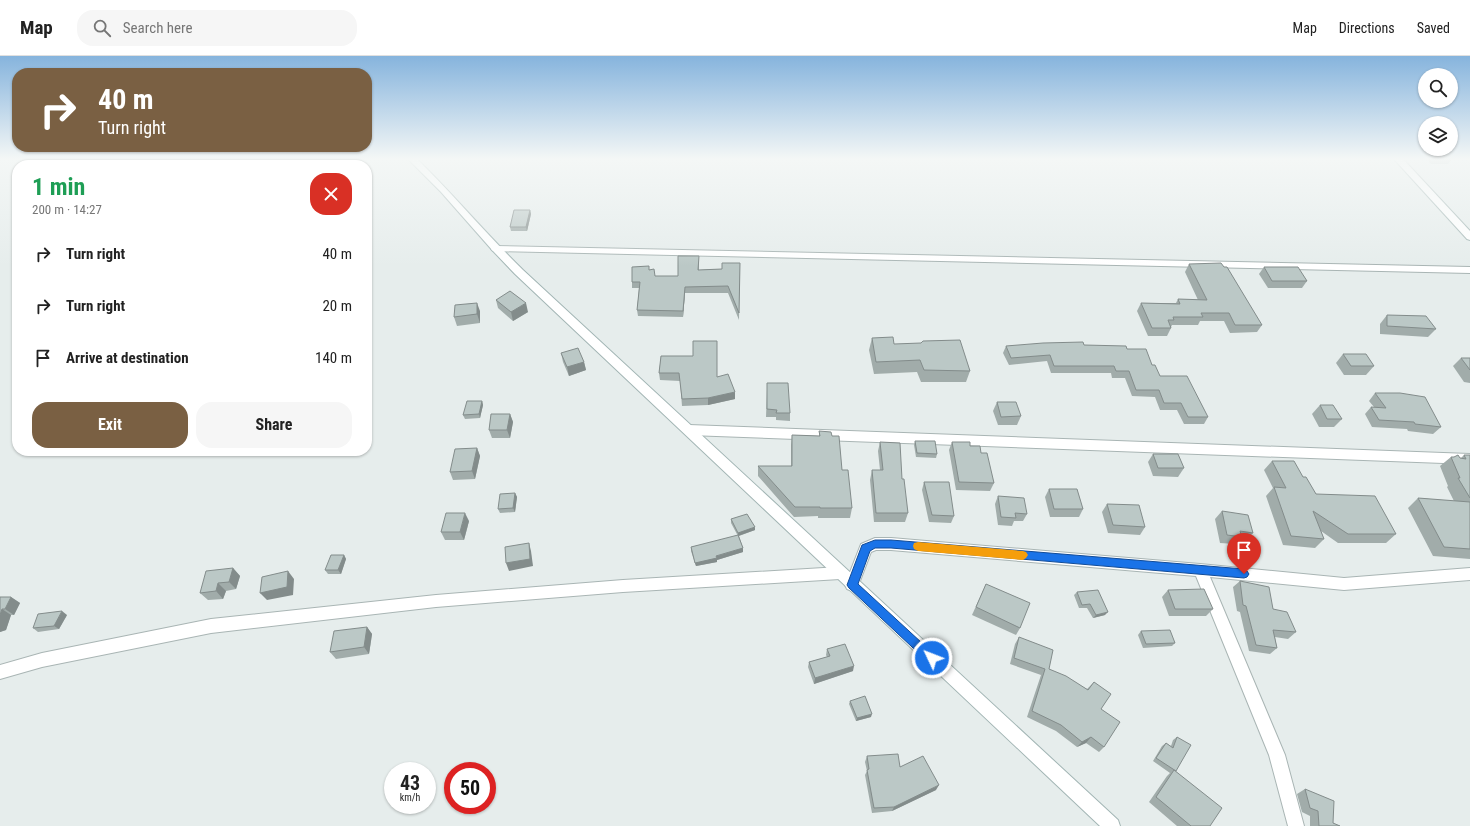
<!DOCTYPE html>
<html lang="en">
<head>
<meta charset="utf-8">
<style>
  :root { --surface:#fff; --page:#f6f6f6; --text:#222; --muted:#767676; --line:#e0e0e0; --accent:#7a6043 }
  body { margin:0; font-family:"Roboto Condensed",sans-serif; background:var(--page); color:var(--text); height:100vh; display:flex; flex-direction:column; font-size:15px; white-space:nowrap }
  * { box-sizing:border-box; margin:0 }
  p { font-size:13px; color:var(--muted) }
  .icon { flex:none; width:22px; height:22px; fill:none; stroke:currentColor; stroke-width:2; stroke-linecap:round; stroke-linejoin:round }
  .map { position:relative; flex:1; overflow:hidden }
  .drawer { position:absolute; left:12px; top:104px; width:360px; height:296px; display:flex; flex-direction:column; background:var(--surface); border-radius:16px; box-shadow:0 1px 3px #0004 }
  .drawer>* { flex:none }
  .top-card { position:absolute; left:12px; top:12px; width:360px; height:84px; border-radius:16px; box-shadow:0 1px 3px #0004; background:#7a6043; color:#fff; overflow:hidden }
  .tools { position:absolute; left:1418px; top:12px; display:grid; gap:8px }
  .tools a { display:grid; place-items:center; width:40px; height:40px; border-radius:50%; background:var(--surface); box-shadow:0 1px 3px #0004; font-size:20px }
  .speed { position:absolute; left:384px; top:706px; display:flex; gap:8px; font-size:20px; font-weight:700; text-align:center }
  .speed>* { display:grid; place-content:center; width:52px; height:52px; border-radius:50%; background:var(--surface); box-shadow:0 1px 3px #0004; line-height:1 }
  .speed small { font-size:10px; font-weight:400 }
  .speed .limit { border:6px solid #d22; background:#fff; color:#111 }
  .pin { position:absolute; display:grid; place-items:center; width:34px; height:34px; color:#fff; margin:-41px -17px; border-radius:50% 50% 50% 0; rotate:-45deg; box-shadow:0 0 4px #0007 }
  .pin .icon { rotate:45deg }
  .me { position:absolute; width:44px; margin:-22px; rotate:313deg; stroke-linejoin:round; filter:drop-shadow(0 0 3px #0008) }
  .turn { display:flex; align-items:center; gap:14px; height:84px; padding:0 20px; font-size:18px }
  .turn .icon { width:52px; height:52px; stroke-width:2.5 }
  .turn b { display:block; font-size:28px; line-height:34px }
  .round { display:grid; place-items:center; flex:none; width:42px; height:42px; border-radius:16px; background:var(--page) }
  .head { display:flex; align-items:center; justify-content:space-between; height:68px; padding:0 20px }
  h1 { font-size:24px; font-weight:700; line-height:30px; color:#1e9e55 }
  .button { display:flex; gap:8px; margin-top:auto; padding:8px 20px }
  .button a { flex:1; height:46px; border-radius:16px; background:var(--accent); color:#fff; font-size:16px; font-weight:700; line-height:46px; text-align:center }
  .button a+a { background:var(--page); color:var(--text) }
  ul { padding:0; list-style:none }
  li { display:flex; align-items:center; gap:12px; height:52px; padding:0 20px }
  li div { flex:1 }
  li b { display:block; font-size:15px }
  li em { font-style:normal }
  header { display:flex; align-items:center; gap:24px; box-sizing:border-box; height:56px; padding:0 20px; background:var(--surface); border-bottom:1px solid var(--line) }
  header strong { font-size:19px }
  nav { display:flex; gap:22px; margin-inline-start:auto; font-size:14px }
  .search { width:280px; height:36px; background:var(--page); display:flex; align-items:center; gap:10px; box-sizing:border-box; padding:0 14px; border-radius:16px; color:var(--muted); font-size:15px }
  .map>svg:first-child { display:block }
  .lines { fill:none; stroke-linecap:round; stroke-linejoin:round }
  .minor-casing { stroke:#a9b5b4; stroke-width:2 }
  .secondary-casing { stroke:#a2b5b4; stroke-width:2 }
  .minor { fill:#fff; fill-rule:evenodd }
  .secondary { fill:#fff; fill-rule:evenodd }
  .wall { fill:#a1acaa }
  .shaded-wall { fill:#838c8b }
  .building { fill:#bbc8c6; stroke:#838c8b }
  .route { fill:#1a73e8; stroke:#114b97 }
  .slow { fill:#f59e0b }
</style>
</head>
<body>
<header>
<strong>Map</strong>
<div class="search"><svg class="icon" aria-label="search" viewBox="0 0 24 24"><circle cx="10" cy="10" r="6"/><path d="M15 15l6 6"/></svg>Search here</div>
<nav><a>Map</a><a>Directions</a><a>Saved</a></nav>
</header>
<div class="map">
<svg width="1470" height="770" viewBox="0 0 1470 770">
  <rect width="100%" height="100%" fill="#e6edec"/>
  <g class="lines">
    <g class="minor-casing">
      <g id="minor">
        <polygon points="496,190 1470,211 1470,217 493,195 491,193 493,191"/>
        <polygon points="689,369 1470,398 1470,408 689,379 685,377 683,374 685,371"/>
        <polygon points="875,482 891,482 1200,508 1344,522 1470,512 1470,524 1344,534 1210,521 1285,699 1304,770 1288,770 1269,699 1196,520 891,494 876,494 871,496 857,533 852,535 847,533 845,529 861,488"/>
        <polygon points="840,511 845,513 847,517 845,521 840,523 623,536 436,551 211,577 42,611 0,623 0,609 42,597 211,563 436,539 623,524"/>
      </g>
    </g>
    <g class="secondary-casing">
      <g id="secondary">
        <path d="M 407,102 L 416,102 C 453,138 486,178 523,214 L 1118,764 L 1120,770 L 1100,770 L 515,218 L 493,195 L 441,136 Z"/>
        <polygon points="1393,102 1402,102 1470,175 1470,184 1467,183"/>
      </g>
    </g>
    <use href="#minor" class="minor"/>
    <use href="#secondary" class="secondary"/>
  </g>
  <g class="wall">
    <polygon points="1426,102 1450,102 1451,104 1448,108 1431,108"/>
    <polygon points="530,154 531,158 527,175 511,175 510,171"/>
    <polygon points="699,200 699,214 722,213 740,207 739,264 728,237 685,237 683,261 638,260 637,254 639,232 632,232 632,226 649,214 655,220 678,220"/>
    <polygon points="1189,208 1262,269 1257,276 1230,277 1224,265 1200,265 1198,269 1172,269 1171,271 1171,272 1167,280 1148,280 1137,255 1141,247 1176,247 1178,243 1198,244 1185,216"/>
    <polygon points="1264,211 1307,225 1302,232 1268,232 1259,218"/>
    <polygon points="496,244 528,256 513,265 498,252"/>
    <polygon points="480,255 480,267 457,270 454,261"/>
    <polygon points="1387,259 1436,273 1428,281 1380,278 1380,268"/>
    <polygon points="872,282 894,288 970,315 966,326 921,326 917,316 874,318 869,294"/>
    <polygon points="1084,289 1127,293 1152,309 1160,320 1208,361 1204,368 1184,368 1177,354 1160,354 1155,341 1132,340 1125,322 1112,322 1111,317 1051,317 1047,305 1009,309 1003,297 1006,290"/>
    <polygon points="561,297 584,306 586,314 569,320 563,306"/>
    <polygon points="1343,298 1374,310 1366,319 1344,319 1336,307"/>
    <polygon points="661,300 717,321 735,343 708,349 682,350 680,325 660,324 659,317"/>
    <polygon points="1461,302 1470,302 1470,327 1464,326 1453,310"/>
    <polygon points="767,334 790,357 790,365 776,364 776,361 766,361"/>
    <polygon points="1375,337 1441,371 1433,378 1408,375 1407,373 1372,371 1365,358 1371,351 1374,351 1369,345"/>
    <polygon points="482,345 483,349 480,362 465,363 463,359"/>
    <polygon points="997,346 1021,360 1017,369 998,369 993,355"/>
    <polygon points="1320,349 1342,363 1334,371 1319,371 1312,358"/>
    <polygon points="510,358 513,366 510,382 492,382 489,374"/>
    <polygon points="819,375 832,380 842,414 852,452 850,462 818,462 818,460 794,461 758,420 758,410 791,410 791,389 792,379 819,380"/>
    <polygon points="915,385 937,398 936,402 916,401 914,389"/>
    <polygon points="880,386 902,423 908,457 905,466 874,466 870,424 872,414 880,414 878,395"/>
    <polygon points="952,386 970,390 981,397 994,427 990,435 956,434 949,394"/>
    <polygon points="477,392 480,400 475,423 453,424 450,416"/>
    <polygon points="1153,398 1184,412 1178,421 1153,420 1148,406"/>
    <polygon points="1464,399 1470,399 1470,503 1433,500 1408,452 1418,442 1454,445 1447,431 1448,430 1440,410 1451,401 1461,402"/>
    <polygon points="1272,405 1303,421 1316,438 1396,478 1386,487 1338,487 1321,475 1324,483 1315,492 1283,489 1266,440 1273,432 1264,414"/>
    <polygon points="924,426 954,460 951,467 929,466 922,434"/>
    <polygon points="1049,433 1083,453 1079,461 1050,461 1045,441"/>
    <polygon points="515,437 517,441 515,456 500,457 498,453"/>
    <polygon points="998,440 1027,458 1023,465 1014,465 1012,470 998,469 995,448"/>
    <polygon points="1107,448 1145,471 1140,479 1108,477 1102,456"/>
    <polygon points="1222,455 1253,477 1246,484 1239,483 1235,488 1220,487 1215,463"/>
    <polygon points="731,463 755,474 739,480 743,492 743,496 717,504 717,506 696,510 691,495 691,491 738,480 731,467"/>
    <polygon points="469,465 464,484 445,484 441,476"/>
    <polygon points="344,499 346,503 341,518 328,518 325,514"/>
    <polygon points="233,512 240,520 236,533 226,535 223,543 208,544 200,537"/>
    <polygon points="1240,525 1273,553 1296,576 1288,583 1275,581 1277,592 1270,598 1249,595 1240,556 1237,555 1233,531"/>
    <polygon points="986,528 1020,572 1016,579 972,559"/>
    <polygon points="1168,534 1213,553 1206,560 1169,560 1162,541"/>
    <polygon points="1077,536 1105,559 1093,562 1087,552 1079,552 1074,539"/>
    <polygon points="0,541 11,541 20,547 14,559 11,559 6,574 0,576"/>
    <polygon points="67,559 59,573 38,576 33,572"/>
    <polygon points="367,571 372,578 369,598 336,603 330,596"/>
    <polygon points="1141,575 1175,587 1172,590 1143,592 1138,579"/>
    <polygon points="1019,581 1049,613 1087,633 1094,626 1101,653 1104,691 1099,696 1086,687 1077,691 1056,675 1027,661 1041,619 1010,608 1015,588"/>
    <polygon points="827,593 853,615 814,628 808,611 809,606 827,601 826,599"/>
    <polygon points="850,645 871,661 856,665 849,648"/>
    <polygon points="1177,681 1176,715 1210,770 1177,770 1149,746 1167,720 1170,717 1153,705 1162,690 1166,687 1171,690 1173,684"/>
    <polygon points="867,700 900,711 936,734 892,755 872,757 865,719 867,715 865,706"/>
    <polygon points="1305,733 1333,767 1340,770 1310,770 1310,760 1302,756 1297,738"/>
  </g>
  <g class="shaded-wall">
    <polygon points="530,154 531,158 527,175 526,171"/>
    <polygon points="685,231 685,237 683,261 683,255"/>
    <polygon points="477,247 480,255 480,267 477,258"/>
    <polygon points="526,247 528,256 513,265 511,256"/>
    <polygon points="584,306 586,314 569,320 567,311"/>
    <polygon points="735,336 735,343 708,349 708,342"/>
    <polygon points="482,345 483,349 480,362 479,358"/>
    <polygon points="510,358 513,366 510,382 507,374"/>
    <polygon points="477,392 480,400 475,423 472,415"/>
    <polygon points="515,437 517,441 515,456 513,452"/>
    <polygon points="465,457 469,465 464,484 460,476"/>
    <polygon points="755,471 755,474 738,480 738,477"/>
    <polygon points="529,487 531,495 533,510 509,515 506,507"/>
    <polygon points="743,492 743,496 717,504 717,506 696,510 695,507"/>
    <polygon points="344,499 346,503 341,518 338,514"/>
    <polygon points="233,512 240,520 236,533 229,526"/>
    <polygon points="288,515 294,523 293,539 267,544 260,537"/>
    <polygon points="218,527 226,535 223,543 216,535"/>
    <polygon points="11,541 20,547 14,559 5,553"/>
    <polygon points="2,553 11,559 6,574 0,576 0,559"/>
    <polygon points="62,555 67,559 59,573 54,570"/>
    <polygon points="1108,556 1105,559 1093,562 1096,559"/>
    <polygon points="367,571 372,578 369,598 364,591"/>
    <polygon points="854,610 853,615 814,628 815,622"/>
    <polygon points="872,658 871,661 856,665 857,662"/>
    <polygon points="1091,681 1086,687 1077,691 1082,686"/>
    <polygon points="939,729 936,734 892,755 894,751"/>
  </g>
  <g class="building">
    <polygon points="1432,102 1450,102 1451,104 1434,104"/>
    <polygon points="514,154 530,154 526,171 510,171"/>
    <polygon points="678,200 699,200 698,214 722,213 722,207 740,207 739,257 728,230 685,231 683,255 637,254 640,226 632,226 632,211 649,210 649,214 654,213 655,220 678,220"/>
    <polygon points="1221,207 1224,211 1227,211 1262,269 1235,269 1229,257 1201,257 1203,261 1173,261 1174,264 1168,264 1171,272 1152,272 1141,247 1180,248 1178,243 1207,244 1189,208"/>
    <polygon points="1264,211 1298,211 1307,225 1272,225"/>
    <polygon points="510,235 526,247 511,256 496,244"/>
    <polygon points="477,247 477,258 454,261 455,249"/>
    <polygon points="1387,259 1426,260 1436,273 1387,270"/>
    <polygon points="893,281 894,288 921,287 923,285 960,284 970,315 924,314 920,304 876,306 872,282"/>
    <polygon points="693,285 717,285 717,321 728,318 735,336 708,342 682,343 679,317 659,317 661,300 693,300"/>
    <polygon points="1083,286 1084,289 1126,290 1127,293 1146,293 1152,309 1155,309 1160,320 1187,320 1208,361 1188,361 1181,347 1164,347 1159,334 1136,334 1129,315 1116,315 1114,310 1054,310 1050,299 1011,302 1006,290 1043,287"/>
    <polygon points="578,292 584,306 567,311 561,297"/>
    <polygon points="1343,298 1366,298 1374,310 1351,310"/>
    <polygon points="1461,302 1470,302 1470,314"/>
    <polygon points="767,327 788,327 790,357 776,357 777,354 767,353"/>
    <polygon points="1375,337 1400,337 1425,341 1441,371 1415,368 1414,366 1379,364 1371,351 1386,352"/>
    <polygon points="467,345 482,345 479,358 463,359"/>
    <polygon points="997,346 1016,346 1021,360 1001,361"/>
    <polygon points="1320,349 1333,349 1342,363 1327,363"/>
    <polygon points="491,358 510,358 507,374 489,374"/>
    <polygon points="819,375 831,376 832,380 839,380 842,414 848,414 852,452 820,452 820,451 795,451 758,410 792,410 792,379 820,380"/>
    <polygon points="915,385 935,385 937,398 917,397"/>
    <polygon points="880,386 900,387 902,423 904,423 908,457 876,457 872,414 883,414"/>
    <polygon points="952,386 970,386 970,390 980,390 981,397 987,397 994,427 959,426"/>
    <polygon points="477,392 472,415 450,416 455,393"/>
    <polygon points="1153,398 1178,398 1184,412 1158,412"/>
    <polygon points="1458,399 1460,402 1466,403 1464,399 1470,399 1470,442 1458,422 1460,422 1451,401 1454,401"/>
    <polygon points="1272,405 1294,405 1303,421 1306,421 1316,438 1375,440 1396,478 1348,478 1313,455 1324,483 1291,480 1274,431 1286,432"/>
    <polygon points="924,426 949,426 954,460 932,459"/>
    <polygon points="1049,433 1077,433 1083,453 1054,453"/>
    <polygon points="515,437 513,452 498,453 500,438"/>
    <polygon points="998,440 1024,442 1027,458 1015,457 1016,462 1001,461"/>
    <polygon points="1418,442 1470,446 1470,493 1444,491"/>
    <polygon points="1107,448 1139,449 1145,471 1113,469"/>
    <polygon points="1222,455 1248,459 1253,477 1240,475 1242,481 1227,479"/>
    <polygon points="446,457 465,457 460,476 441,476"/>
    <polygon points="747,458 755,471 738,477 731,463"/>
    <polygon points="738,479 743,492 716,500 717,502 695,507 691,491"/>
    <polygon points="529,487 530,503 506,507 505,491"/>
    <polygon points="331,499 344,499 338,514 325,514"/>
    <polygon points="233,512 229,526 218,527 216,535 200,537 206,515"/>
    <polygon points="288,515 287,531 260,537 262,521"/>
    <polygon points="1240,525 1269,531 1273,553 1287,556 1296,576 1273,574 1277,592 1256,589 1246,550 1243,549"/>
    <polygon points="986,528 1030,547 1020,572 976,551"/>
    <polygon points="1204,533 1213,553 1175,553 1168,534"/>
    <polygon points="1098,534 1108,556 1096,559 1090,548 1082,549 1077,536"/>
    <polygon points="0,541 11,541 5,553 2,553 0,559"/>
    <polygon points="62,555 54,570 33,572 38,558"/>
    <polygon points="367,571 364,591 330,596 334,575"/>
    <polygon points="1170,574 1175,587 1146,588 1141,575"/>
    <polygon points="1019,581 1053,594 1049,613 1066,620 1088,634 1094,626 1111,638 1101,653 1120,666 1104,691 1091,681 1082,686 1061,669 1032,655 1045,613 1014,602"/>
    <polygon points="845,588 854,610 815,622 809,606 830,600 827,593"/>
    <polygon points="865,640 872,658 857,662 850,645"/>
    <polygon points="1177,681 1191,689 1176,715 1156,702 1166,687 1173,692"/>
    <polygon points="898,698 900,711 923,700 939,729 894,751 874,752 867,714 869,713 867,700"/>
    <polygon points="1174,714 1222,752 1210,770 1191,770 1156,741"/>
    <polygon points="1305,733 1334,745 1333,767 1340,770 1319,770 1318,755 1310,752"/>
  </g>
  <linearGradient id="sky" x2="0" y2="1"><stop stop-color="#86b4dd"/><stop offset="0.49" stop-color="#f4f7f6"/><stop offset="1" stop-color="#f4f7f6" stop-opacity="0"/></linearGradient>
  <rect width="1470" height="210" fill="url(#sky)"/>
  <polygon class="route" points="875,484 891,484 1244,513 1247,515 1249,518 1247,521 1244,522 891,492 875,492 870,495 858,528 935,599 937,602 935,606 932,608 928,606 849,532 847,529 862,489"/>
  <polygon class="slow" points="918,486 1023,495 1026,496 1028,499 1026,502 1023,504 918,495 914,493 913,490 914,487"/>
</svg>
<div class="tools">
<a><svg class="icon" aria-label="search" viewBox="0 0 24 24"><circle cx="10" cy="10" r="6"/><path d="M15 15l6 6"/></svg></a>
<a><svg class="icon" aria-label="layers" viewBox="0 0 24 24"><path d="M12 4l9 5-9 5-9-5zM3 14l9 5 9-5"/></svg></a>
</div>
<div class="speed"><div>43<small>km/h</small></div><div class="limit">50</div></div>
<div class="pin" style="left:1244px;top:518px;background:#d93025"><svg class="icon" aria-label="arrive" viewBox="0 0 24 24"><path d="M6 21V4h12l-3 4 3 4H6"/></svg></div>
<svg class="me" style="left:932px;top:602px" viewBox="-20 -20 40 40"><circle r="17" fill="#1a73e8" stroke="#fff" stroke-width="3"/><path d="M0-11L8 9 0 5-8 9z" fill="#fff"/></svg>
<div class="top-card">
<div class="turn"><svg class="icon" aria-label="right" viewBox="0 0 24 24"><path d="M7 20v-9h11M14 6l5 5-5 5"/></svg><div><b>40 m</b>Turn right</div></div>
</div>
<section class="drawer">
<div class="head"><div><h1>1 min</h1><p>200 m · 14:27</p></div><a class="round" style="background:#d93025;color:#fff"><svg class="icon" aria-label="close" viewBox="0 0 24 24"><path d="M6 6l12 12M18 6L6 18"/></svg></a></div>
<ul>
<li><svg class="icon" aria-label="right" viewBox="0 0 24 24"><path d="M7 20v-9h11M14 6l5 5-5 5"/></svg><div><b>Turn right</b></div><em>40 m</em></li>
<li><svg class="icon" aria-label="right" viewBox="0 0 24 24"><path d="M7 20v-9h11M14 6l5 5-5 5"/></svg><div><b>Turn right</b></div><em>20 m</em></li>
<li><svg class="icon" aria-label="arrive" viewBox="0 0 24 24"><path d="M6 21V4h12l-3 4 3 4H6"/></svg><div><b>Arrive at destination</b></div><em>140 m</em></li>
</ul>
<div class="button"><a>Exit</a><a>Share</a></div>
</section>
</div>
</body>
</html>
